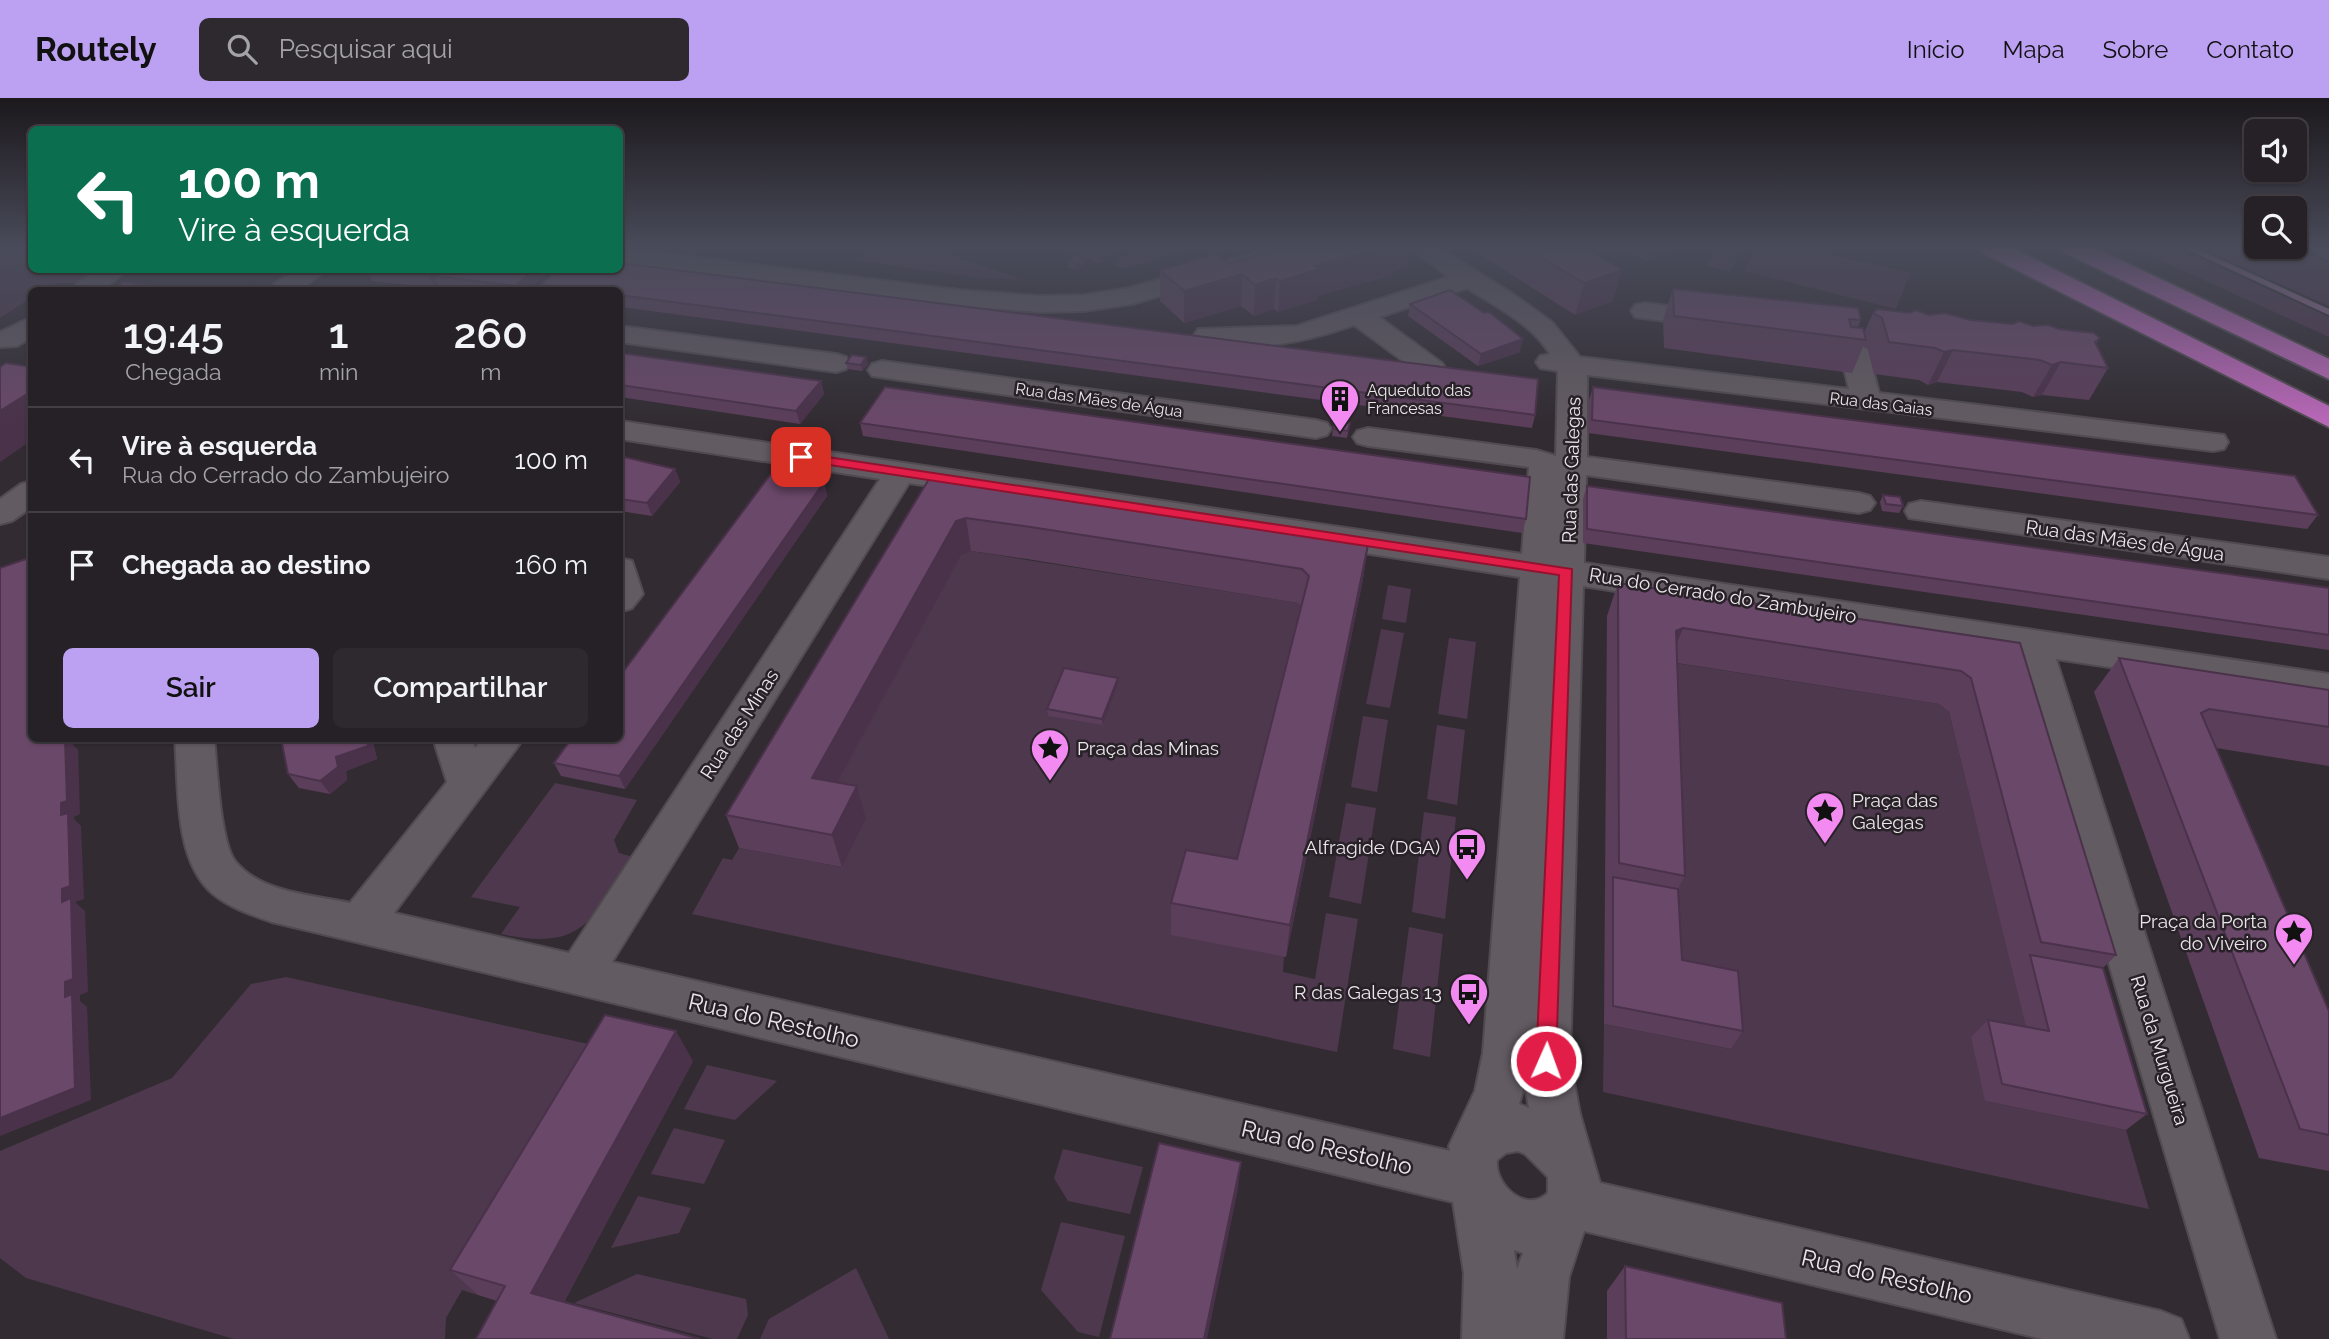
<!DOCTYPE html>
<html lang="pt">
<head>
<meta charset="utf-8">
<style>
  :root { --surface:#262126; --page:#2e292e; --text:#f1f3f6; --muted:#a4a3a7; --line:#423e43; --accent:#bca0f2 }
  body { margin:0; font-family:Raleway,sans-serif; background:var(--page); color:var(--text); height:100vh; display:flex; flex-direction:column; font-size:26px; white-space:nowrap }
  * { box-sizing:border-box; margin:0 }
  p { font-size:23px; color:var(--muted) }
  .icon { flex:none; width:38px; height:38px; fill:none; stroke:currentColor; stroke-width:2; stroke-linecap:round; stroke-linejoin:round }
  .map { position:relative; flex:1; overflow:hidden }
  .sheet { position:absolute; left:28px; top:189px; width:595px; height:455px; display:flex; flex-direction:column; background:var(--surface); border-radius:10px; box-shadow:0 2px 5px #0004,0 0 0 2px var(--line) }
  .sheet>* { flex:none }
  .hud { position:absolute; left:28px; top:28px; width:595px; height:147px; border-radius:10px; box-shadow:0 2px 5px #0004,0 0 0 2px var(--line); background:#0b6e4f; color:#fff; overflow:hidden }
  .buttons { position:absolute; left:2244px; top:21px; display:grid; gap:14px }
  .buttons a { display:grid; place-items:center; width:63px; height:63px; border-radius:10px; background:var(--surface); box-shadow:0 2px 5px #0004,0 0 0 2px var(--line); font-size:35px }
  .pin { position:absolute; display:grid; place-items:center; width:60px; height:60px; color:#fff; margin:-30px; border-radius:14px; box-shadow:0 4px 10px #0006 }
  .me { position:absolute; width:77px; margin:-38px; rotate:2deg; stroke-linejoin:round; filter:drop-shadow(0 0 5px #0008) }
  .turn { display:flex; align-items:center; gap:24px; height:147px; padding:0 35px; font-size:32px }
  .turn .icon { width:91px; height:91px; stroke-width:2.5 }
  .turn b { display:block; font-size:49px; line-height:60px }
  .eta { display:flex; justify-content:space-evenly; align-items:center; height:119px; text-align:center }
  .eta b { font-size:42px; font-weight:600; line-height:49px }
  .cta { display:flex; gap:14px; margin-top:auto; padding:14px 35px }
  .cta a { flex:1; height:80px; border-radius:10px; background:var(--accent); color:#111; font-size:28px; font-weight:600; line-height:80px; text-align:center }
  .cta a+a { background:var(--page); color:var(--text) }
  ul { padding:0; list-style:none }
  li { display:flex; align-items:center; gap:21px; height:105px; padding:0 35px; border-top:2px solid var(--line) }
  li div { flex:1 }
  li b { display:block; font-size:26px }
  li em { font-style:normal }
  header { display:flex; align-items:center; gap:42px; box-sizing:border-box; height:98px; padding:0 35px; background:var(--accent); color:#111 }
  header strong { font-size:33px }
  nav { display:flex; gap:38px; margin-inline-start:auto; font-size:24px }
  .search { width:490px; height:63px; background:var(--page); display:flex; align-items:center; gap:18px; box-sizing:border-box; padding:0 24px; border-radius:10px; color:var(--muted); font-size:26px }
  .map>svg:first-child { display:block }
  .green { fill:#4e384d }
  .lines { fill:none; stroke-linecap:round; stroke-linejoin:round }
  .stream { fill:#957093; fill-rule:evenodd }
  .minor-casing { stroke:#504b50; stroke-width:4 }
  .highway-casing { stroke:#504b50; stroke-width:4 }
  .minor { fill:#635b62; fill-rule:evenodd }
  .highway { fill:#b867b7; fill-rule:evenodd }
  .wall { fill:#5b3e5a }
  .shaded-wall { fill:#4a324a }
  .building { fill:#6a4869; stroke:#4a324a; stroke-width:2 }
  .route { fill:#e11d48; stroke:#92132f; stroke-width:2 }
  .labels { text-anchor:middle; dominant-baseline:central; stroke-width:5; stroke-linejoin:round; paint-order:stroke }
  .far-poi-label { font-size:16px; fill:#ebe6ea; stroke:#282228; text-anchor:start }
  .far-street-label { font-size:16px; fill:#ebe6ea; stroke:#282228 }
  .street-label { font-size:19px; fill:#ebe6ea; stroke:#282228 }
  .poi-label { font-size:19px; fill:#ebe6ea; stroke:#282228; text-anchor:end }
  .near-street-label { font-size:23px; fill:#ebe6ea; stroke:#282228 }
</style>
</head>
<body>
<header>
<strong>Routely</strong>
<div class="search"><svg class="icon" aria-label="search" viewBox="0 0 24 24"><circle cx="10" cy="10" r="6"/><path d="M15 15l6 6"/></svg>Pesquisar aqui</div>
<nav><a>Início</a><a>Mapa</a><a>Sobre</a><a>Contato</a></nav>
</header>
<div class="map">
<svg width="2329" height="1241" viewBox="0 0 2329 1241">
  <rect width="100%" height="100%" fill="#322c32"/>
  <g class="green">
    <polygon points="0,150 31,150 32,172 94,172 82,185 58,185 45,192 32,192 31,200 0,220"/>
    <polygon points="874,150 930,150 1022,181 982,180 853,162"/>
    <polygon points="1154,150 1194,150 1123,171 1112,166 1132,152"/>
    <polygon points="1717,150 1733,150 1740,155 1730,173 1706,168"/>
    <polygon points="1758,150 1805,150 1910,175 1896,211 1744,173"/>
    <polygon points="2134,150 2177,150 2329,219 2329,239"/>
    <polygon points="2201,150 2299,150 2329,166 2329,208"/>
    <polygon points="971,453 1298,505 1305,511 1283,874 1315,881 1326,815 1358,821 1337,954 692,816 723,760 732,762 739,750 842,769 823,713 961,457"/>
    <polygon points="1388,487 1411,491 1406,525 1382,521"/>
    <polygon points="1381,531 1404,535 1390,610 1366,606"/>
    <polygon points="1449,540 1476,544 1467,621 1438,616"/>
    <polygon points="1669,564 1939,606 1949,614 2032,950 1985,1003 2126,1032 2149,1111 1603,994 1604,926 1730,951 1672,880"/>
    <polygon points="1363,618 1388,622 1377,694 1351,689"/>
    <polygon points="1437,627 1465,632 1457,707 1427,701"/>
    <path d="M 555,685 L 637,702 L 614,742 L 619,755 L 633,759 C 593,821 584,854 501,836 L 520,809 L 471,799 Z"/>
    <polygon points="1346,705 1376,710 1361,806 1329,799"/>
    <polygon points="1424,714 1456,719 1445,821 1412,814"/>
    <polygon points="1409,829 1443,836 1430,959 1393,951"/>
    <polygon points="286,879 620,953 478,1197 462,1192 446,1220 445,1241 234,1241 26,1180 0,1160 0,1053 172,980 251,886"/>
    <polygon points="707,967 777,983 735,1022 684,1011"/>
    <polygon points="674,1030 725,1042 704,1086 651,1076"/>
    <polygon points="1063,1051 1143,1069 1130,1116 1068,1103 1054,1080"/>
    <polygon points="638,1098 691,1110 679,1135 611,1150"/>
    <polygon points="1061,1124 1125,1138 1099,1239 1078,1234 1041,1192"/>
    <polygon points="856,1170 889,1241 760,1241 769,1221"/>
    <polygon points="637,1176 746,1201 748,1217 737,1241 713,1241 574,1205"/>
  </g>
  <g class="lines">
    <polygon class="stream" points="2184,150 2195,150 2329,211 2329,217"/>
    <g class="minor-casing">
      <g id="minor">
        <polygon points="620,150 959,192 1040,198 1084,197 1129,190 1270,150 1311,150 1307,155 1132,206 1084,213 1040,214 959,208 620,164"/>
        <path d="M 1411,150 L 1440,150 L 1513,196 L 1552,224 L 1580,259 L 1849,291 L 1836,237 L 1840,231 L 1860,231 L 1864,237 L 1879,295 L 2224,337 L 2228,344 L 2224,351 L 2213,353 L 1587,277 L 1587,359 L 1859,395 L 1870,398 L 1875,405 L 1870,412 L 1859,415 L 1586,377 L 1584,465 L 2329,576 L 2329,602 L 2056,561 L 2276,1241 L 2220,1241 L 2017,555 L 1583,488 L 1570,963 L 1580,1016 L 1600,1085 L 2161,1213 L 2181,1221 L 2189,1241 L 2043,1241 L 1584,1133 L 1569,1179 L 1563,1241 L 1462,1241 L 1464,1175 L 1453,1104 L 272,824 C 252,817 230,810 213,796 C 173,762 179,688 175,640 L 214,640 C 217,668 220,743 235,763 C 260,795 314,797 350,805 L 447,684 L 433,640 L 472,640 L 475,650 L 483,640 L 524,640 L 394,815 L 569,855 L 880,381 L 620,341 L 620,323 L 1522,456 L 1529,369 L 1368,348 L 1357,345 L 1353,339 L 1357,333 L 1368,330 L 1536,352 L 1556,358 L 1558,273 L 1540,270 L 1536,264 L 1540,258 L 1550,256 C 1532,226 1495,208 1467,190 L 1379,219 L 1442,265 L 1446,271 L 1442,277 L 1432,280 L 1422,277 L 1354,227 C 1305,244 1251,256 1198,243 L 1194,237 L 1198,231 L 1297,228 L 1448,179 ZM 909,385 L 1520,479 L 1483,955 L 1475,993 L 1449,1048 L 1450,1053 L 612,864 ZM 1525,986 L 1529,1010 L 1519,1006 ZM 1518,1053 L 1525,1056 L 1548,1079 L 1548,1095 C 1526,1116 1494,1087 1497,1062 L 1506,1055 ZM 1514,1152 L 1523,1155 L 1517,1171 Z"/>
        <polygon points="2311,150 2329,150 2329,161 2320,158"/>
        <polygon points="98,172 128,172 102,192 72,192 76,186"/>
        <polygon points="296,172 326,172 300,192 270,192 274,186"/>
        <polygon points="1645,205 1718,214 1728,216 1732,222 1728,228 1718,230 1635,219 1631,213 1635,207"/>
        <polygon points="32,219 32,239 17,248 0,249 0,234"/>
        <polygon points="620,228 836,256 846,259 850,265 846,271 836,274 620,244"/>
        <polygon points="882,263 1316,322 1327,325 1331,331 1327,337 1316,340 872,278 868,272 872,266"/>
        <polygon points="32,383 32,409 12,423 0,426 0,401 21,386"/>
        <polygon points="1921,403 2329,459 2329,481 1909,420 1905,413 1909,406"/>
        <polygon points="620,460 632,463 643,496 632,510 620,514"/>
      </g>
    </g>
    <g class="highway-casing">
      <g id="highway">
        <polygon points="1979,150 2012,150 2329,308 2329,329 1983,155"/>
        <polygon points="2061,150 2095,150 2329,261 2329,281 2065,155"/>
      </g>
    </g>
    <use href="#minor" class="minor"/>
    <use href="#highway" class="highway"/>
  </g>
  <g class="wall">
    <polygon points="1054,150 1122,150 1100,165"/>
    <polygon points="1280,150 1410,150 1407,168 1393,173 1392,177 1317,198 1317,202 1278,214 1274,211 1254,218 1241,208 1184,225 1160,203 1160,172 1229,166"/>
    <polygon points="1470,150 1670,150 1668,155 1646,163 1628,153 1602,157 1598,154 1597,157 1613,203 1575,217"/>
    <polygon points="1068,163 1085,167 1076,172 1068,169"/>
    <polygon points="620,165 1538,281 1535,317 1532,330 620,209 620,192 542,192 540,187 557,172 620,172"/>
    <polygon points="366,172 551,172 529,192 458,192 439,190 438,187 435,190 372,183"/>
    <polygon points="1673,191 1861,222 1858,229 1864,235 1873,215 1929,217 2059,231 2100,240 2096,246 2108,270 2089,302 2042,297 2033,299 2022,294 1937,284 1928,287 1919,282 1874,276 1868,251 1863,249 1852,275 1664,250 1663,222"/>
    <polygon points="1410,206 1484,215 1520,254 1478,268 1408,218"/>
    <polygon points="620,255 821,283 824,296 800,326 620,299"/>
    <polygon points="866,259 868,266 862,273 848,271 846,265"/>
    <polygon points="1593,289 2318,417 2307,431 1588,335 1589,302"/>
    <polygon points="860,325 1526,421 1522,435 863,338"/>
    <polygon points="1350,325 1347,340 1332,338 1333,331"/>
    <polygon points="620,358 675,371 680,384 652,418 620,413"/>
    <polygon points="929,381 1368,447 1363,481 1286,859 1171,837 1171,805 1237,761 1301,508 1298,505 1027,461 971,453 961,457 838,685 857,688 866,721 842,769 739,750 726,717"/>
    <polygon points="824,384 827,398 625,691 561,678 554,665"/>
    <polygon points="1587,388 2329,490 2329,552 1583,445 1583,401"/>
    <polygon points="1883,397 1903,408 1899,415 1882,413 1880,404"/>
    <polygon points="1618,485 2020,545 2116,857 2103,870 2147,1016 2126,1032 1985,1003 1971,939 1988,922 2026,929 1949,614 1939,606 1677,565 1685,778 1678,791 1682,862 1743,933 1731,951 1604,926 1607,518"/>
    <polygon points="2119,560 2329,592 2329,668 2216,650 2329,913 2329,1073 2259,1060 2094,594"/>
    <polygon points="1118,580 1118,586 1103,627 1048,618 1047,611"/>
    <polygon points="281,640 372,640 377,661 346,673 347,682 330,696 299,690 288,676"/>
    <polygon points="693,963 564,1204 497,1203 478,1197 450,1172"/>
    <polygon points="1625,1168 1786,1241 1607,1241 1607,1193"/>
  </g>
  <g class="shaded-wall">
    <polygon points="1099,150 1122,150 1100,165"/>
    <polygon points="1382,150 1410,150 1407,168 1393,173 1392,177 1317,198 1317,202 1278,214 1280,183 1315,168"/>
    <polygon points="1603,150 1629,150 1628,153 1602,157"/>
    <polygon points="1650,150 1670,150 1668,155 1646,163"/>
    <polygon points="1598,154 1590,183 1622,172 1613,203 1575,217 1593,155"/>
    <polygon points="1084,161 1085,167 1076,172 1076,166"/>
    <polygon points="436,172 456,172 434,178 438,187 435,190 429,177"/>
    <polygon points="534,172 551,172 529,192 518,192 516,188"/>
    <polygon points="1242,176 1241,208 1184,225 1184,193"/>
    <polygon points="1276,180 1274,211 1254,218 1255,187"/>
    <polygon points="1523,241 1520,254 1478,268 1481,256"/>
    <polygon points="1953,252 1937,284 1928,287 1944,254"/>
    <polygon points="866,259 868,266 862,273 861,267"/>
    <polygon points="2061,264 2042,297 2033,299 2052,267"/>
    <polygon points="821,283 824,296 800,326 796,313"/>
    <polygon points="32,293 32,342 0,364 0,313"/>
    <polygon points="675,371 680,384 652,418 647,405"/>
    <polygon points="824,384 827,398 625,691 619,678"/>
    <polygon points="966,420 971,453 961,457 822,713 812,680 956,423"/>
    <polygon points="1368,447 1363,481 1286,859 1290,827"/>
    <polygon points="1683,530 1669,564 1676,533"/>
    <polygon points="1118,580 1118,586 1103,627 1102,621"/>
    <polygon points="59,640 78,640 71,644 78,652 80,716 74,719 74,721 81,728 84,801 75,804 85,813 88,894 80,897 80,903 87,909 91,1002 0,1038 0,1020 65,899 62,804"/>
    <polygon points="367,640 372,640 377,661 346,673 347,682 330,696 320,683 336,659"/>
    <polygon points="857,688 866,721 842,769 832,737"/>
    <polygon points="676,933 693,963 556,1219 531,1195"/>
    <polygon points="1241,1064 1238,1091 1207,1241 1204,1241"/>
  </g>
  <g class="building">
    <polygon points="1280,150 1382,150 1315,168 1320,171 1280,183 1276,180 1255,187 1242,176 1184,193 1160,172 1217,156 1229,166"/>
    <polygon points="1525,150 1592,150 1598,154 1593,155 1622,172 1584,185"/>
    <polygon points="1076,157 1084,161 1076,166 1068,163"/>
    <polygon points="620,165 1538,281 1535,317 620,197 620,192 584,192 540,187 557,172 620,172"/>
    <polygon points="379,172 436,172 429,177"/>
    <polygon points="442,172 534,172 516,188 434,178"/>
    <polygon points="124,184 187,192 112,192"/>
    <polygon points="1673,191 1858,210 1861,222 1849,221 1851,229 1863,230 1866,242 1674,218"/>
    <polygon points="1450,192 1484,215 1489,214 1523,241 1481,256 1410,206"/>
    <polygon points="1877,211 1910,215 1916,212 1929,217 1945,215 1970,222 2013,226 2019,223 2033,228 2048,227 2059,231 2094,235 2100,240 2095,244 2108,270 2061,264 2052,267 2040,262 1953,252 1944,254 1935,250 1889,244 1882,220 1873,215"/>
    <polygon points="620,255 821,283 796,313 620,287"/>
    <polygon points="852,257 866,259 861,267 846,265"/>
    <polygon points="6,265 32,269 32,293 0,313 0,269"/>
    <polygon points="885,289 1530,379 1526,421 860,325"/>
    <polygon points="1593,289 2295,378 2318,417 1592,322"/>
    <polygon points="1334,323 1350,325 1348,333 1333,331"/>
    <polygon points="620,358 675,371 647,405 620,401"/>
    <polygon points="770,377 824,384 619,678 554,665 572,640 620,640 620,578"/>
    <polygon points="929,381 1368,447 1290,827 1171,805 1186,752 1237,761 1309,478 1302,471 1024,428 966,420 956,423 812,680 857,688 832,737 726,717"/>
    <polygon points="1587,388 2329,490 2329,537 1587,431"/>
    <polygon points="1883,397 1900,399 1903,408 1886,406"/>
    <polygon points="32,459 32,640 65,640 67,703 61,705 61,717 68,715 70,788 62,791 62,804 71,800 73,881 65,884 65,899 72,896 75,990 0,1020 0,470"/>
    <polygon points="1618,485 2020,545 2116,857 2041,844 1971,580 1961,573 1683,530 1676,533 1685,778 1619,765"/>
    <polygon points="2119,560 2329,592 2329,629 2209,611 2201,615 2329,913 2329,1037 2300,1031"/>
    <polygon points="1064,570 1118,580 1102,621 1047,611"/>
    <polygon points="281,640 367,640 368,648 336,659 338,669 320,683 288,676"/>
    <polygon points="1613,779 1678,791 1682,862 1738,873 1743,933 1613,908"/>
    <polygon points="2030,857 2103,870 2147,1016 2002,986 1988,922 2049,933"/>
    <polygon points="605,917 676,933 531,1195 700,1241 476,1241 505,1188 450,1172"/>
    <polygon points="1159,1045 1241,1064 1204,1241 1110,1241"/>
    <polygon points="1625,1168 1782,1205 1786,1241 1626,1241"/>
  </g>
  <linearGradient id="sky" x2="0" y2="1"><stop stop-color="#1c181c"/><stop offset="0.46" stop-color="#494b5a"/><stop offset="1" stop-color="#494b5a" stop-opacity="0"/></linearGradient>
  <rect width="2329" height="324" fill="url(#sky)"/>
  <polygon class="route" points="801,355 1572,471 1556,963 1553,969 1546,972 1539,969 1536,963 1559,477 796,362 796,356"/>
  <defs>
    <g id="building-pin" transform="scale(2.0125)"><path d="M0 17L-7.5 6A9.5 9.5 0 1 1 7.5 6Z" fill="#f38af1" stroke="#282228"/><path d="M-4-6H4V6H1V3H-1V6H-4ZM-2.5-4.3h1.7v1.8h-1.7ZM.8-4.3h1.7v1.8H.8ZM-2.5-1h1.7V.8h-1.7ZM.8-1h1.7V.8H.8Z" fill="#111"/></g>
    <g id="sight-pin" transform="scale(2.0125)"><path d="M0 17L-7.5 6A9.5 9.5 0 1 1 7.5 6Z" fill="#f38af1" stroke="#282228"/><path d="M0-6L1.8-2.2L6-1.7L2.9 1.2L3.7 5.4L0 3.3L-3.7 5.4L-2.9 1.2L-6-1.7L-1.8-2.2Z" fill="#111"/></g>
    <g id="bus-pin" transform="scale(2.0125)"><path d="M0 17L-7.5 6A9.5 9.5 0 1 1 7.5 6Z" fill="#f38af1" stroke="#282228"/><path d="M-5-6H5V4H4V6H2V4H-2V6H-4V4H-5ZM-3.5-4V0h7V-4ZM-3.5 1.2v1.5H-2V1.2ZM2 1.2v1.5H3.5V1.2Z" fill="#111"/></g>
  </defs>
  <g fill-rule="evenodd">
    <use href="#building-pin" x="1340" y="301"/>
    <use href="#sight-pin" x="1050" y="650"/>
    <use href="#sight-pin" x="1825" y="713"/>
    <use href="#bus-pin" x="1467" y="749"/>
    <use href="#sight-pin" x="2294" y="834"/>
    <use href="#bus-pin" x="1469" y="894"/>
  </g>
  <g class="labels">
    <g class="far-poi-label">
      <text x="1367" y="292">Aqueduto das<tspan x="1367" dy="18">Francesas</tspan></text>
    </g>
    <g class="far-street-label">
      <text transform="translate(1099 302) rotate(8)">Rua das Mães de Água</text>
      <text transform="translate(1881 306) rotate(7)">Rua das Gaias</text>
    </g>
    <g class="street-label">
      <text transform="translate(1571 372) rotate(-88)">Rua das Galegas</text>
      <text transform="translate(2125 442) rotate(8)">Rua das Mães de Água</text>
      <text transform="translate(1723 497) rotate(9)">Rua do Cerrado do Zambujeiro</text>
      <text transform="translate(739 626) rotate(-57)">Rua das Minas</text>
      <text transform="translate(2160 952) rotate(73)">Rua da Murgueira</text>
    </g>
    <g class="poi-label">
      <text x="1077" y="650" text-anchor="start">Praça das Minas</text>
      <text x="1852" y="702" text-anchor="start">Praça das<tspan x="1852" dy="22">Galegas</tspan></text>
      <text x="1440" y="749">Alfragide (DGA)</text>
      <text x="2267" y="823">Praça da Porta<tspan x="2267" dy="22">do Viveiro</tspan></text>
      <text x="1442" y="894">R das Galegas 13</text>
    </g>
    <g class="near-street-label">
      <text transform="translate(774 922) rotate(13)">Rua do Restolho</text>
      <text transform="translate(1327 1049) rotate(13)">Rua do Restolho</text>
      <text transform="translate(1887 1178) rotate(13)">Rua do Restolho</text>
    </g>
  </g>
</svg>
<div class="buttons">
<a><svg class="icon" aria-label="sound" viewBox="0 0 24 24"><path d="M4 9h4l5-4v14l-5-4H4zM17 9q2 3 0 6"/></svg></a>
<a><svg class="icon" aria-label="search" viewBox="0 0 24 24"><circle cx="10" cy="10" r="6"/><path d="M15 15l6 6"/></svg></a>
</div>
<div class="pin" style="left:801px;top:359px;background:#d93025"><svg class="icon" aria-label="arrive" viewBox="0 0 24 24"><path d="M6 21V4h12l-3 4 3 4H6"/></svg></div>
<svg class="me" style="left:1546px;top:963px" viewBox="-20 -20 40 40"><circle r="17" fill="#e11d48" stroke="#fff" stroke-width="3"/><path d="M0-11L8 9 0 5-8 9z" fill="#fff"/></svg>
<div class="hud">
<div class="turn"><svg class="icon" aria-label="left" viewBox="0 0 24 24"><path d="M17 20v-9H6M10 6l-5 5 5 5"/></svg><div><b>100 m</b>Vire à esquerda</div></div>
</div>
<section class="sheet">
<div class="eta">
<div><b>19:45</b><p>Chegada</p></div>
<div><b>1</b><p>min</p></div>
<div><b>260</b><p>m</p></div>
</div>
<ul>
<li><svg class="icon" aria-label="left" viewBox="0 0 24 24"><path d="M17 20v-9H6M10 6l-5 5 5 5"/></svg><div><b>Vire à esquerda</b><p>Rua do Cerrado do Zambujeiro</p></div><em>100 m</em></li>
<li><svg class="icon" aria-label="arrive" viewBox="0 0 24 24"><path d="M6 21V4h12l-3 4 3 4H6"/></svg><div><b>Chegada ao destino</b></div><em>160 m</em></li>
</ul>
<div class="cta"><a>Sair</a><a>Compartilhar</a></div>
</section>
</div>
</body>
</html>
